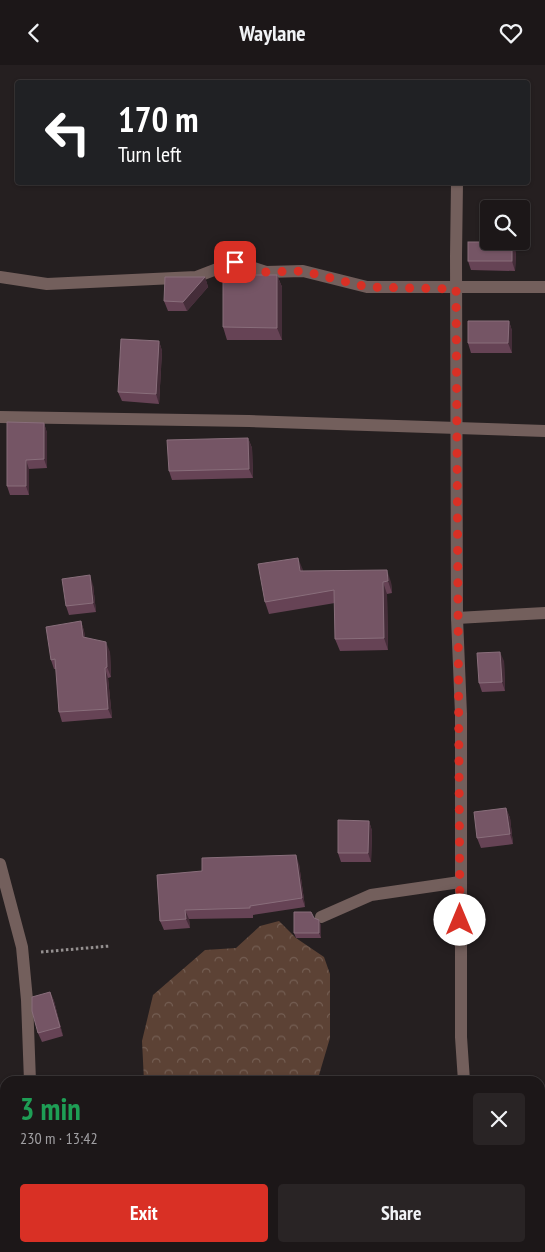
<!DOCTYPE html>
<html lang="en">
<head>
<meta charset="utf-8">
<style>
  :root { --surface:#1c1718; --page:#292425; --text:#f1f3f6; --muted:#a09fa2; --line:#3a3637; --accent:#d93025 }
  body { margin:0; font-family:"PT Sans Narrow",sans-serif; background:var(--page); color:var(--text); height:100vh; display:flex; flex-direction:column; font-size:19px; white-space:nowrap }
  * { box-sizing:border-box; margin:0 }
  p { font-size:16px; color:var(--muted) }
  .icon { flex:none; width:28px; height:28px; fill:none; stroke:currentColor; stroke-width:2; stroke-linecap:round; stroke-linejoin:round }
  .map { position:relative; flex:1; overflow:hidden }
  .details { position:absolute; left:0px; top:1011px; width:545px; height:176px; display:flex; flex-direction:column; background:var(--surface); border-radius:15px 15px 0 0; box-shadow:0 1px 4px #0004,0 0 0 1px var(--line) }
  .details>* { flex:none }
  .hud { position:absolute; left:15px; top:15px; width:515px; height:105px; border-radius:5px; box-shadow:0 1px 4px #0004,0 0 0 1px var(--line); background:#202124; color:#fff; overflow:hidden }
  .buttons { position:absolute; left:480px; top:135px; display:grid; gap:10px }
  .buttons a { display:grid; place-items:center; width:50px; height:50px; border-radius:5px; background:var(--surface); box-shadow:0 1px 4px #0004,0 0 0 1px var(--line); font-size:25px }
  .pin { position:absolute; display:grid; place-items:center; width:42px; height:42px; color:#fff; margin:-21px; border-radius:10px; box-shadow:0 2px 8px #0006 }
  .me { position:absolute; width:55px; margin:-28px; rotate:0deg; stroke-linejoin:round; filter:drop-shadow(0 0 4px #0008) }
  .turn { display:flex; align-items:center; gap:18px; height:105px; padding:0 20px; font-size:22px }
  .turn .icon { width:65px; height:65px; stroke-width:2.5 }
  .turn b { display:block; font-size:35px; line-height:42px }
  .round { display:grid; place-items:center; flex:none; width:52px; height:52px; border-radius:5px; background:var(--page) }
  .overview { display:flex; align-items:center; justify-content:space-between; height:85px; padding:0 20px }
  h1 { font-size:30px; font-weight:800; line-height:38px; color:#1e9e55 }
  .primary-button { display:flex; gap:10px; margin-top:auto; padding:10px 20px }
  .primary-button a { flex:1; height:58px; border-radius:5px; background:var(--accent); color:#fff; font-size:20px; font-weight:800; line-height:58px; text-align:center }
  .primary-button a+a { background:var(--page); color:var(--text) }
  header { display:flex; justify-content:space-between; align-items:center; height:65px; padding:0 20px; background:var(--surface); font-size:22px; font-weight:800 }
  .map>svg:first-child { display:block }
  .forest { fill:url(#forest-crowns) }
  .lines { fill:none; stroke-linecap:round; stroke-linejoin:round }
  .path { stroke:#959090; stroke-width:3; stroke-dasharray:2.5 2.5; stroke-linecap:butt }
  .lane { stroke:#735f5c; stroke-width:12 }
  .street { stroke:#735f5c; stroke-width:12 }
  .wall { fill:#664355 }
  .shaded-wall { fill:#452d39 }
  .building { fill:#755565; stroke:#896e7b }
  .route { stroke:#d93025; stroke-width:9; stroke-dasharray:0 16.2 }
</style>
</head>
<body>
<header><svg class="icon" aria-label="back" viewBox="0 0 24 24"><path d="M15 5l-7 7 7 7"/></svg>Waylane<svg class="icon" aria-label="heart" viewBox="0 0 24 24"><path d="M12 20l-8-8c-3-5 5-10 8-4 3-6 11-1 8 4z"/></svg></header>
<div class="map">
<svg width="545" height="1187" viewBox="0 0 545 1187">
  <defs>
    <pattern id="forest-crowns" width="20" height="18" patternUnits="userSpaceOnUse" patternTransform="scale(1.25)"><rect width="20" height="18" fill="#5c4235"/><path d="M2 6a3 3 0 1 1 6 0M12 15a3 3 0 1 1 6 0" fill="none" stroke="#745e53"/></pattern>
  </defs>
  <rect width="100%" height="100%" fill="#251f20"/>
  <g class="forest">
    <polygon points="279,856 296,873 324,892 330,909 330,973 319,1010 290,1016 144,1016 142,976 153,930 205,885 236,883 260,861"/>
    <polygon points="168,1183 248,1183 251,1187 167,1187"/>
  </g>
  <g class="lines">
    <g class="path">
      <polyline points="41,887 110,881"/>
      <polyline points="151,1187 156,1184"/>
    </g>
    <polyline class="lane" points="321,852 371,830 460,817"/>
    <g class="street">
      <polyline points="457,118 456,191 457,553 461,649 461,972 464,1016"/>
      <polyline points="0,212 47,219 196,212 235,197 266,207 303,206 367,222 545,222"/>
      <polyline points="0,352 249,356 545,366"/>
      <polyline points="457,553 545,548"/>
      <polyline points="0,799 22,882 27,935 30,1016"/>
      <polyline points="474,1182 474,1187"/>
      <polyline points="40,1187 41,1182"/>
    </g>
  </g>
  <g class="wall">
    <polygon points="516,187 515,206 471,205 468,196"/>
    <polygon points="277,210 282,222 282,275 227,275 223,262"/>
    <polygon points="205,212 208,222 187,246 168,246 164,236"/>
    <polygon points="509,256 512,266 512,288 471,288 468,278"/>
    <polygon points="159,276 162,286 159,339 122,336 118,327"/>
    <polygon points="44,358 47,368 47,403 29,404 29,430 10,430 7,421"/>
    <polygon points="248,373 252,383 253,413 172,415 169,406"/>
    <polygon points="303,506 391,517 392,528 387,529 388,585 340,586 335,574 335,538 269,549 265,537"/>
    <polygon points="93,520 96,547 69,550 66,541"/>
    <polygon points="81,556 84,566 85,573 110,587 111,612 108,613 112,653 62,657 59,647 56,604 54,604 51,595"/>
    <polygon points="504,596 505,626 482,627 479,618"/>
    <polygon points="506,743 510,753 513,779 481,783 477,773"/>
    <polygon points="369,756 372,766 371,797 341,797 338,788"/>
    <polygon points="299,799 305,842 253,850 253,853 189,854 190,863 164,865 160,856 157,810"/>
    <polygon points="314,853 321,860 321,873 296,873 294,868"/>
    <polygon points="50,927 54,936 63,971 42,977 38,968"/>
    <polygon points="540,1025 541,1025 544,1034 545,1039 545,1067 540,1067"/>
    <polygon points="252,1182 362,1182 364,1187 284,1187 283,1186 281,1187 254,1187"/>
  </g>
  <g class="shaded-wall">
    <polygon points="512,177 516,187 515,206 512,196"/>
    <polygon points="277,210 282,222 282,275 277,263"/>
    <polygon points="205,212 208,222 187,246 183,237"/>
    <polygon points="509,256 512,266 512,288 508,278"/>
    <polygon points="159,276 162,286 159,339 156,329"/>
    <polygon points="44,358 47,368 47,403 44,394"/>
    <polygon points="248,373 252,383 253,413 249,404"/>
    <polygon points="26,395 29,404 29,430 26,421"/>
    <polygon points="298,493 303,505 305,518 300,506"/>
    <polygon points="387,505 391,517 392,528 388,516"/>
    <polygon points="90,510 93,520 96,547 93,538"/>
    <polygon points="383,517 387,529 388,585 384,573"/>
    <polygon points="81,556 84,566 87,582 83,572"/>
    <polygon points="106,577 110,587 111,612 107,602"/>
    <polygon points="500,587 504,596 505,626 502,617"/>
    <polygon points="105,603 108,613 112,653 108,644"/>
    <polygon points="506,743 510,753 513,779 510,769"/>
    <polygon points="369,756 372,766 371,797 368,788"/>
    <polygon points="296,790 299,799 305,842 302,833"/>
    <polygon points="185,845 189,854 190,863 186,854"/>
    <polygon points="319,855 321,860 321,873 319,868"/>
    <polygon points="50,927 54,936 63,971 60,962"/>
    <polygon points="541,1025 544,1034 545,1055"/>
  </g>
  <g class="building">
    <rect x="468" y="177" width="44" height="19"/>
    <polygon points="223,210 277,210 277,263 223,262"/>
    <polygon points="165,212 205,212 183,237 164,236"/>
    <polygon points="468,256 509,256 508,278 468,278"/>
    <polygon points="121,274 159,276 156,329 118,327"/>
    <polygon points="7,357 44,358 44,394 26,395 26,421 7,421"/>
    <polygon points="248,373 249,404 169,406 167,375"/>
    <polygon points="298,493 300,506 387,505 388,516 383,517 384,573 335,574 334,525 265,537 258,499"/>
    <polygon points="90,510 93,538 66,541 62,514"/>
    <polygon points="81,556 83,572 106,577 107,602 105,603 108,644 59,647 55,594 51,595 46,562"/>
    <polygon points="500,587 502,617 479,618 477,588"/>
    <polygon points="506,743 510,769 477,773 474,747"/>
    <polygon points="338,755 369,756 368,788 338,788"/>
    <polygon points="296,790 302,833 250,841 250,843 185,845 186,854 160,856 157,810 202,806 202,793"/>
    <polygon points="294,847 311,847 314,853 319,855 319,868 294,868"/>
    <polygon points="50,927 60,962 38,968 32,946 32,932"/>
    <polygon points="540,1025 541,1025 545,1055 545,1057 540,1057"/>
    <polygon points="252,1182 271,1182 259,1187 254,1187"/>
    <polygon points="282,1182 362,1182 363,1186 361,1187 284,1187"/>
  </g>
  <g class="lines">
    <polyline class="route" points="235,197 266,207 303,206 367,222 456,224 460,855"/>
  </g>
</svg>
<div class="buttons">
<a><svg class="icon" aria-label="search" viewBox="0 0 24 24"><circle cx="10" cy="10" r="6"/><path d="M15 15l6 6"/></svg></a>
</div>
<div class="pin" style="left:235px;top:197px;background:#d93025"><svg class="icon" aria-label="arrive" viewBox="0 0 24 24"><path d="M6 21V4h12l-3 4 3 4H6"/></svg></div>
<svg class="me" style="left:460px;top:855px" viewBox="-20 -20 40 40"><circle r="19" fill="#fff"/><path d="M0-13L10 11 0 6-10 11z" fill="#d93025"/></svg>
<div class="hud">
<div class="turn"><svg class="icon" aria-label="left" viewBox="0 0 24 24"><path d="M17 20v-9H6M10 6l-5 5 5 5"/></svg><div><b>170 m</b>Turn left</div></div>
</div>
<section class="details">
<div class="overview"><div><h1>3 min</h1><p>230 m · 13:42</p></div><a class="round"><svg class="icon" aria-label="close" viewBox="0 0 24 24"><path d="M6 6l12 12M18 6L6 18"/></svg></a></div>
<div class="primary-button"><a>Exit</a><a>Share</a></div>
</section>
</div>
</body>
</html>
